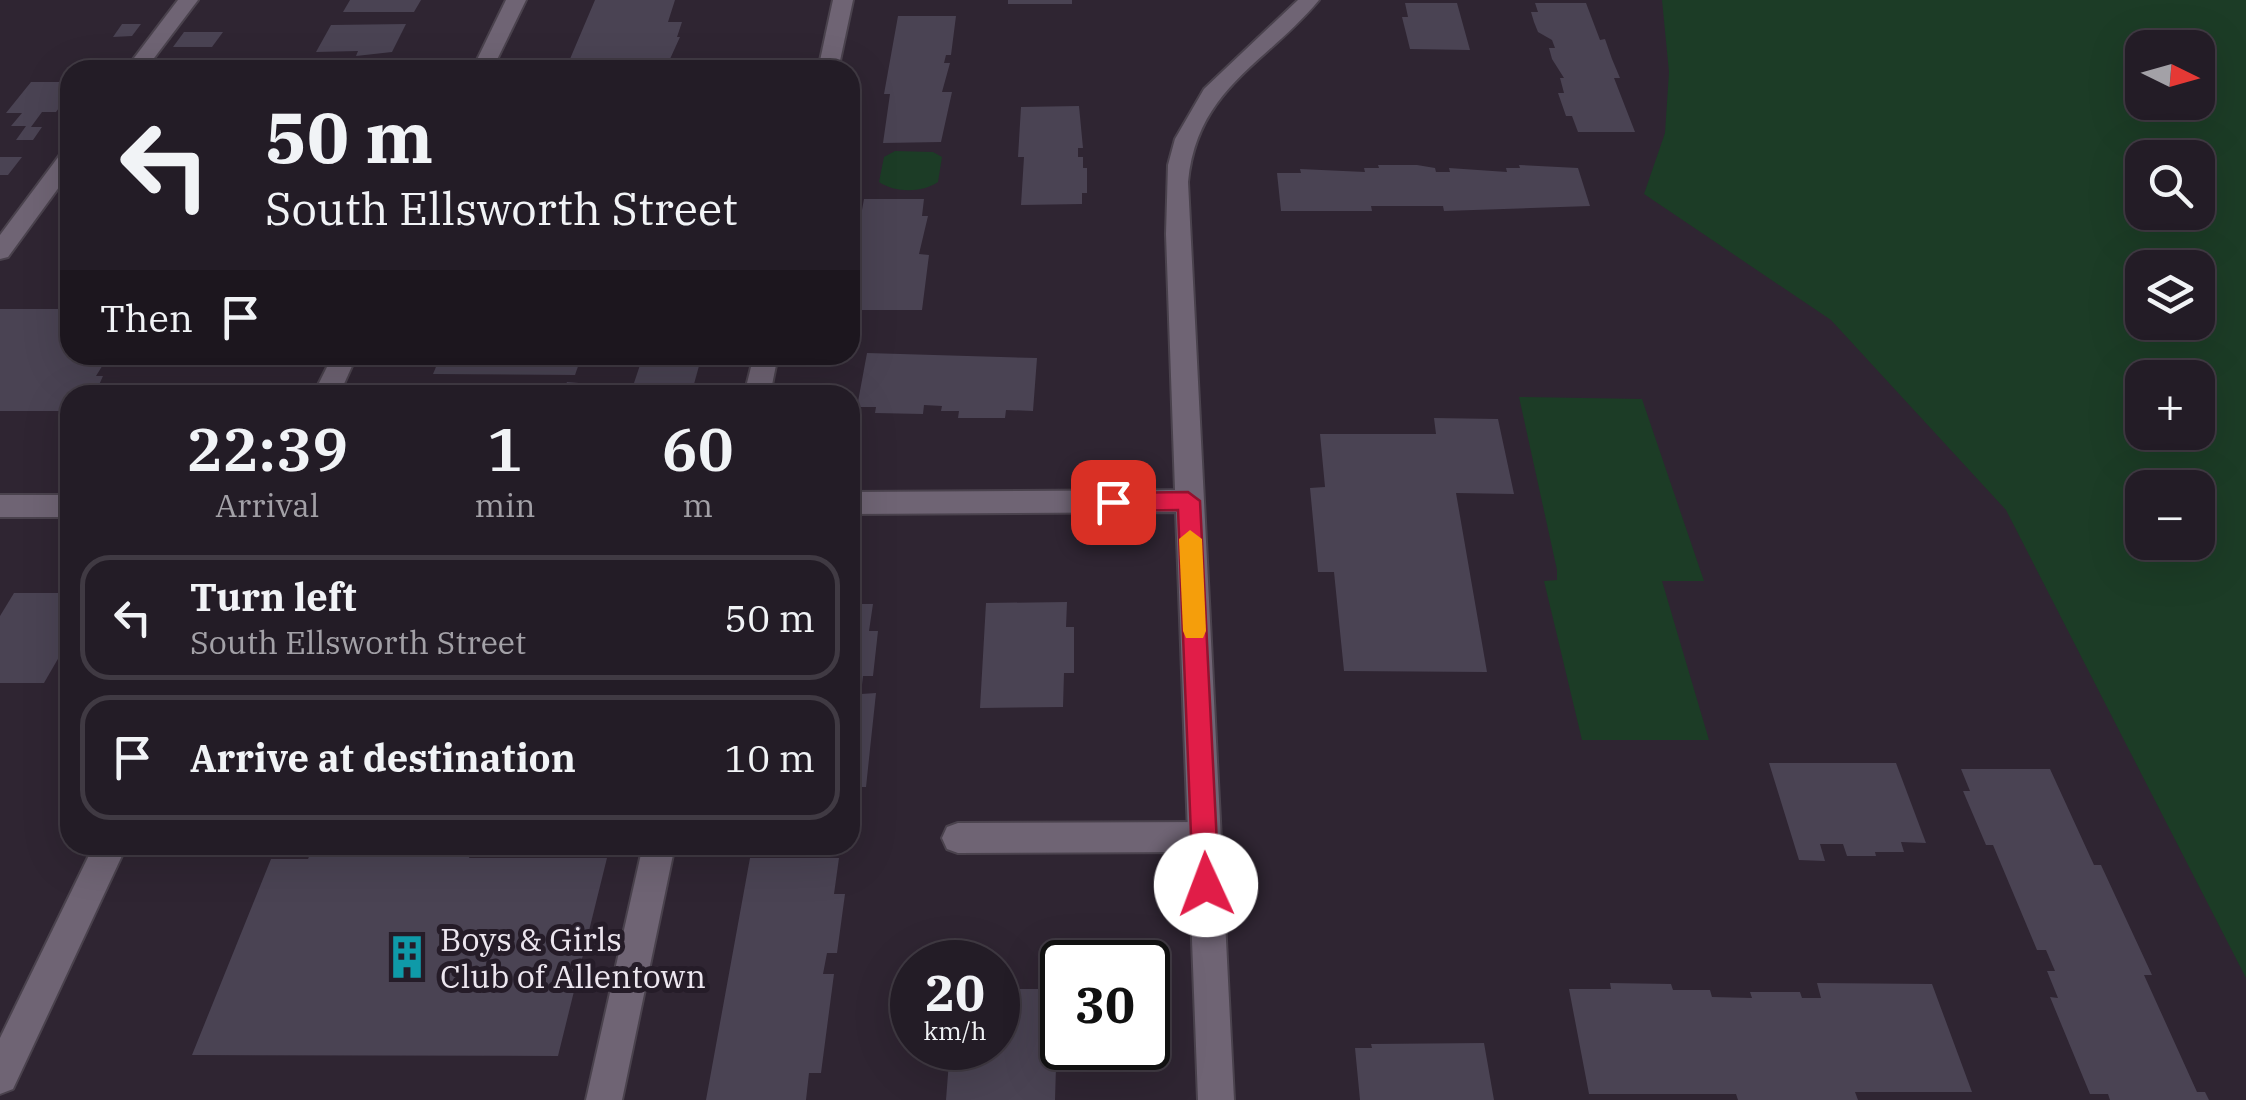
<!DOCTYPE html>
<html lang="en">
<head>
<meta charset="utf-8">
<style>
  :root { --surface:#231c26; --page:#2f2932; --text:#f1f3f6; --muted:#a3a1a7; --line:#403a43 }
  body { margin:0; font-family:"IBM Plex Serif",serif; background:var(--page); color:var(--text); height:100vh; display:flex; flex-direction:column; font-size:38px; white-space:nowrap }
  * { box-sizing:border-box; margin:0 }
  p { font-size:32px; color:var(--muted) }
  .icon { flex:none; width:55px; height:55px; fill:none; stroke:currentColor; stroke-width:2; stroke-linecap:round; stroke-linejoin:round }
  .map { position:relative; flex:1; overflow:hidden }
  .side { position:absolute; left:60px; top:385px; width:800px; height:470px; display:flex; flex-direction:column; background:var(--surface); border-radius:30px; box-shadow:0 10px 40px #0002,0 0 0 2px var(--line) }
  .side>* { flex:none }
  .top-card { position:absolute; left:60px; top:60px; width:800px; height:305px; border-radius:30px; box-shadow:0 10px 40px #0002,0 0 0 2px var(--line); background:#231c26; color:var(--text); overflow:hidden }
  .needle { width:65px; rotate:95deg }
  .tools { position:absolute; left:2125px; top:30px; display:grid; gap:20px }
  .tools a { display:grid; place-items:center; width:90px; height:90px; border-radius:20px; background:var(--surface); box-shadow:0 10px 40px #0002,0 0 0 2px var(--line); font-size:50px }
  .speed { position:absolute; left:890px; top:940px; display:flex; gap:20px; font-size:50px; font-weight:700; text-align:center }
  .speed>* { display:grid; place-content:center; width:130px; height:130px; border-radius:50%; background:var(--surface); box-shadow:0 10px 40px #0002,0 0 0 2px var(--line); line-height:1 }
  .speed small { font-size:25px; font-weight:400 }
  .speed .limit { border:5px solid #111; border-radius:15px; background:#fff; color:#111 }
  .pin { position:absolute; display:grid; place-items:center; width:85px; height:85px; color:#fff; margin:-42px; border-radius:20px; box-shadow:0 5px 15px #0006 }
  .me { position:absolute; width:110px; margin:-55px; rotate:358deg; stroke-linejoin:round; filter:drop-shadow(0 0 8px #0008) }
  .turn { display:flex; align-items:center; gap:35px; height:210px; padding:0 40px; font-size:45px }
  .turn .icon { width:130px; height:130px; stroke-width:2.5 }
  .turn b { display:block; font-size:70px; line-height:85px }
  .then { display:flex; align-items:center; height:95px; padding:0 40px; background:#0003; gap:20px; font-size:38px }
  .eta { display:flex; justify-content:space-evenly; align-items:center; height:170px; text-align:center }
  .eta b { font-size:60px; font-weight:600; line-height:70px }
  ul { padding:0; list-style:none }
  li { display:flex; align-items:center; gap:30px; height:125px; margin:0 20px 15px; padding:0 20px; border:5px solid var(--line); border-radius:30px }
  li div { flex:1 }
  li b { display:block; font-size:38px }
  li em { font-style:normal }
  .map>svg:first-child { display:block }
  .green { fill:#1c3c26; fill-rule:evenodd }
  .building { fill:#4a4353 }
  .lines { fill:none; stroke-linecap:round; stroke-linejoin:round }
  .service-casing { stroke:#4a424d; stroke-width:4 }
  .minor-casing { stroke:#4a424d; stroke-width:4 }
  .secondary-casing { stroke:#4a424d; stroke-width:4 }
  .service { fill:#6f6474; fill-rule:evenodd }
  .minor { fill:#6f6474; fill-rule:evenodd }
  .secondary { fill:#6f6474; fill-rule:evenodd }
  .route { fill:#e11d48; stroke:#92132f; stroke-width:2.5 }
  .slow { fill:#f59e0b }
  .labels { text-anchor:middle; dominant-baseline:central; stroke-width:10; stroke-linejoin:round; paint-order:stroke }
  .near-poi-label { font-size:32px; fill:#ede7f0; stroke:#251c28; text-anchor:start }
</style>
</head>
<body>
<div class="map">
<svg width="2246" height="1100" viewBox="0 0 2246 1100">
  <rect width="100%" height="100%" fill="#2f2532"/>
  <g class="green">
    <path d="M 1662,0 L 2246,0 L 2246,978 L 2006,510 L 1831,320 L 1644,194 L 1665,133 L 1669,72 ZM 2142,48 L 2198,48 L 2198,102 L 2142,102 ZM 2142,158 L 2198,158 L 2198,212 L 2142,212 ZM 2142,268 L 2198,268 L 2198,322 L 2142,322 ZM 2142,378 L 2198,378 L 2198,432 L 2142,432 ZM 2142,488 L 2198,488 L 2198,542 L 2142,542 Z"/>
    <path d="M 895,151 L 933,152 L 942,157 L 938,182 C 922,193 895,193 879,182 L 884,157 Z"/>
    <polygon points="1519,397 1642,399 1704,581 1662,581 1709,740 1582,740 1544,581 1557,580 1557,570"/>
  </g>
  <g class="building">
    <polygon points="350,0 421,0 414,12 343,12"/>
    <polygon points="595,0 675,0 668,22 682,22 677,37 680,37 665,70 529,70 531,66 567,66"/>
    <rect x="1008" y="0" width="64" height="4"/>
    <polygon points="1405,3 1457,3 1470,50 1410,49 1402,17 1408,17"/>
    <polygon points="1535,3 1586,3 1600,40 1605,39 1612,59 1620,78 1614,78 1635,132 1578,132 1572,116 1566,116 1558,93 1564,93 1560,78 1564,78 1552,59 1549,48 1555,48 1552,40 1538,32 1534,22 1531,12 1538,12"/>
    <polygon points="898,16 956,16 951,55 946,55 944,63 950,63 942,92 952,92 941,142 883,143 890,94 884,94"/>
    <polygon points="122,24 141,24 132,36 113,37"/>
    <polygon points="406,24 392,52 356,56 358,51 316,52 331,25"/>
    <polygon points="184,32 223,32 212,47 173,47"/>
    <polygon points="31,82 70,82 70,93 56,112 42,112 31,127 42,127 33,140 16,140 26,126 11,126 22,113 6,113"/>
    <polygon points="1079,106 1083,148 1078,148 1078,157 1083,157 1083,168 1087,168 1087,193 1082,193 1082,204 1021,205 1024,157 1018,157 1021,107"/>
    <polygon points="0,157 22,157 8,175 0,175"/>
    <polygon points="1378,165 1417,165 1435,168 1436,172 1450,172 1449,168 1507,172 1506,168 1520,168 1519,165 1578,168 1590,206 1444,211 1443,206 1371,206 1372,211 1281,211 1277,173 1301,173 1300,169 1365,172 1364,168 1379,168"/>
    <polygon points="864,199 924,199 922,216 928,216 919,254 929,255 922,310 850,310 860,255 854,254"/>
    <polygon points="0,309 70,309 70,355 109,355 96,376 103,376 99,385 91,385 84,395 70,395 70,411 0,411"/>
    <polygon points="867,353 1037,358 1033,411 1006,410 1005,418 958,418 959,411 941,411 942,406 924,405 923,414 875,413 876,407 857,407"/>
    <polygon points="441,355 582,355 575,375 433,374"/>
    <polygon points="702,355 691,395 630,395 643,356"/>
    <polygon points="567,382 615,386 611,395 561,395"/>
    <polygon points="1434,418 1498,419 1514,494 1456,493 1487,672 1344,671 1334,572 1318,572 1310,488 1325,487 1320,434 1436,434"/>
    <polygon points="14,593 70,593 70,638 44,683 0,683 0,616"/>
    <polygon points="1067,602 1066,627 1074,627 1074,673 1064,673 1063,707 980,708 986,603"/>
    <polygon points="850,604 873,604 869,631 878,631 873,676 863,676 861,694 876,693 866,787 850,787"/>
    <polygon points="1769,763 1896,763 1926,843 1901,842 1904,852 1875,852 1876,856 1847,856 1843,844 1820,844 1825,861 1799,860"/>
    <polygon points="1961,769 2050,769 2094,865 2101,865 2152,975 2144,975 2197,1092 2205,1092 2209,1100 2110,1100 2108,1094 2090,1094 2050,997 2058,998 2047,971 2055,971 2046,950 2037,950 1993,845 1986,845 1963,791 1970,791"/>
    <polygon points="314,845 473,845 469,858 607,858 558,1056 192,1055 271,859 308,859"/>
    <polygon points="750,858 839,858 834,894 845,894 837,953 827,953 823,974 834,974 821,1073 809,1073 806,1100 706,1100"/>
    <polygon points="1610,983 1671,984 1673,990 1710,990 1712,997 1752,998 1750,992 1800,992 1802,998 1821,998 1817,983 1932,984 1972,1092 1855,1092 1858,1100 1738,1100 1736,1094 1589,1094 1569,989 1611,989"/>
    <polygon points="998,989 1050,989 1049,1034 1057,1034 1055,1100 946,1100 950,1048 998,1048"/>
    <polygon points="1484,1043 1494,1100 1360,1100 1355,1048 1372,1048 1371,1044"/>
  </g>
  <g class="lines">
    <g class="service-casing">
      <g id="service">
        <polygon points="178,0 198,0 145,70 125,70"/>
        <polygon points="833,0 853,0 838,70 818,70"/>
        <polygon points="70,150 70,172 8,257 0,259 0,235 62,152"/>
        <polygon points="754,355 778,355 770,395 744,395"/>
        <polygon points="1204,822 1215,826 1220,837 1215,848 1204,852 958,853 947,849 942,838 947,827 958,823"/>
        <polygon points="643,845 675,845 622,1100 586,1100"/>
      </g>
    </g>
    <g class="minor-casing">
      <g id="minor">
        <path d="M 1298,0 L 1319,0 C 1266,64 1197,88 1188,182 L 1234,1100 L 1198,1100 L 1176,512 L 850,514 L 850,492 L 1175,490 L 1166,234 L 1168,165 L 1175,139 L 1204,89 Z"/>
        <rect x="0" y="495" width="70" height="22"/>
      </g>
    </g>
    <g class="secondary-casing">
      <g id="secondary">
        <polygon points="506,0 526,0 492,70 472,70"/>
        <polygon points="333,355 357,355 339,395 313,395"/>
        <polygon points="94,845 127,845 13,1089 0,1094 0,1038"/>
      </g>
    </g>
    <use href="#service" class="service"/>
    <use href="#minor" class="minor"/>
    <use href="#secondary" class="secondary"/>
  </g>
  <polygon class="route" points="1188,492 1200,501 1219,885 1216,894 1206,898 1196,894 1193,885 1178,510 1113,511 1102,502 1113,493"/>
  <polygon class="slow" points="1190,530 1202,539 1206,631 1203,638 1186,638 1183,631 1179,539"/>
  <defs>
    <g id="building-bare" transform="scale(3.45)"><path d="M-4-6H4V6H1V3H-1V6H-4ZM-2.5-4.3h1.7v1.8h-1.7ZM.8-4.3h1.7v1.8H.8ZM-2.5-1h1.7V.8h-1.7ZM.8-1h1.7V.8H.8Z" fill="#0f9aa8" stroke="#251c28" stroke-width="2.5" paint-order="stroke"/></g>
  </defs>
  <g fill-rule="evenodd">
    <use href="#building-bare" x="407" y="957"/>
  </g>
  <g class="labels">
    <g class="near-poi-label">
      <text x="440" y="939">Boys &amp; Girls<tspan x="440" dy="37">Club of Allentown</tspan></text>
    </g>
  </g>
</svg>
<div class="tools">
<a><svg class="needle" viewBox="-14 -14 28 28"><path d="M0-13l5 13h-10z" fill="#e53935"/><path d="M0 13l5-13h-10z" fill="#a3a1a7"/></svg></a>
<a><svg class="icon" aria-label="search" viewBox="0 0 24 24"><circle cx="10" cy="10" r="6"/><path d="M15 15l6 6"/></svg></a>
<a><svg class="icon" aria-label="layers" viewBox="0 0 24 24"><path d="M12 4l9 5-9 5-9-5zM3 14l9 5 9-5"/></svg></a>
<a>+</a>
<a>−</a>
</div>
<div class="speed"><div>20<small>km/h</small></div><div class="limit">30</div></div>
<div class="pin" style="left:1113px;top:502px;background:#d93025"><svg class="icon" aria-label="arrive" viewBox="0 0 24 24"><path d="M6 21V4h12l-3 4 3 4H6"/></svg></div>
<svg class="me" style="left:1206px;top:885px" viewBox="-20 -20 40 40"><circle r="19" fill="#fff"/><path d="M0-13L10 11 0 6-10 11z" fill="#e11d48"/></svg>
<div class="top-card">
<div class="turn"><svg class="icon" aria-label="left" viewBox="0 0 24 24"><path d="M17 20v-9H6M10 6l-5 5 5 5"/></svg><div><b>50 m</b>South Ellsworth Street</div></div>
<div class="then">Then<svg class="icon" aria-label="arrive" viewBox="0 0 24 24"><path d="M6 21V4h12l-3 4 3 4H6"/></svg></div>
</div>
<section class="side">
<div class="eta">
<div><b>22:39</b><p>Arrival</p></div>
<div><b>1</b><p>min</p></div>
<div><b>60</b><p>m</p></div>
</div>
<ul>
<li><svg class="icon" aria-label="left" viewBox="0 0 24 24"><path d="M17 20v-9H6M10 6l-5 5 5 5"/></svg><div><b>Turn left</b><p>South Ellsworth Street</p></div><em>50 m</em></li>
<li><svg class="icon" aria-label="arrive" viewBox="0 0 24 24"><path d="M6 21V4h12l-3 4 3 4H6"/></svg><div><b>Arrive at destination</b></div><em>10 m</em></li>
</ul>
</section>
</div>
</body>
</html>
